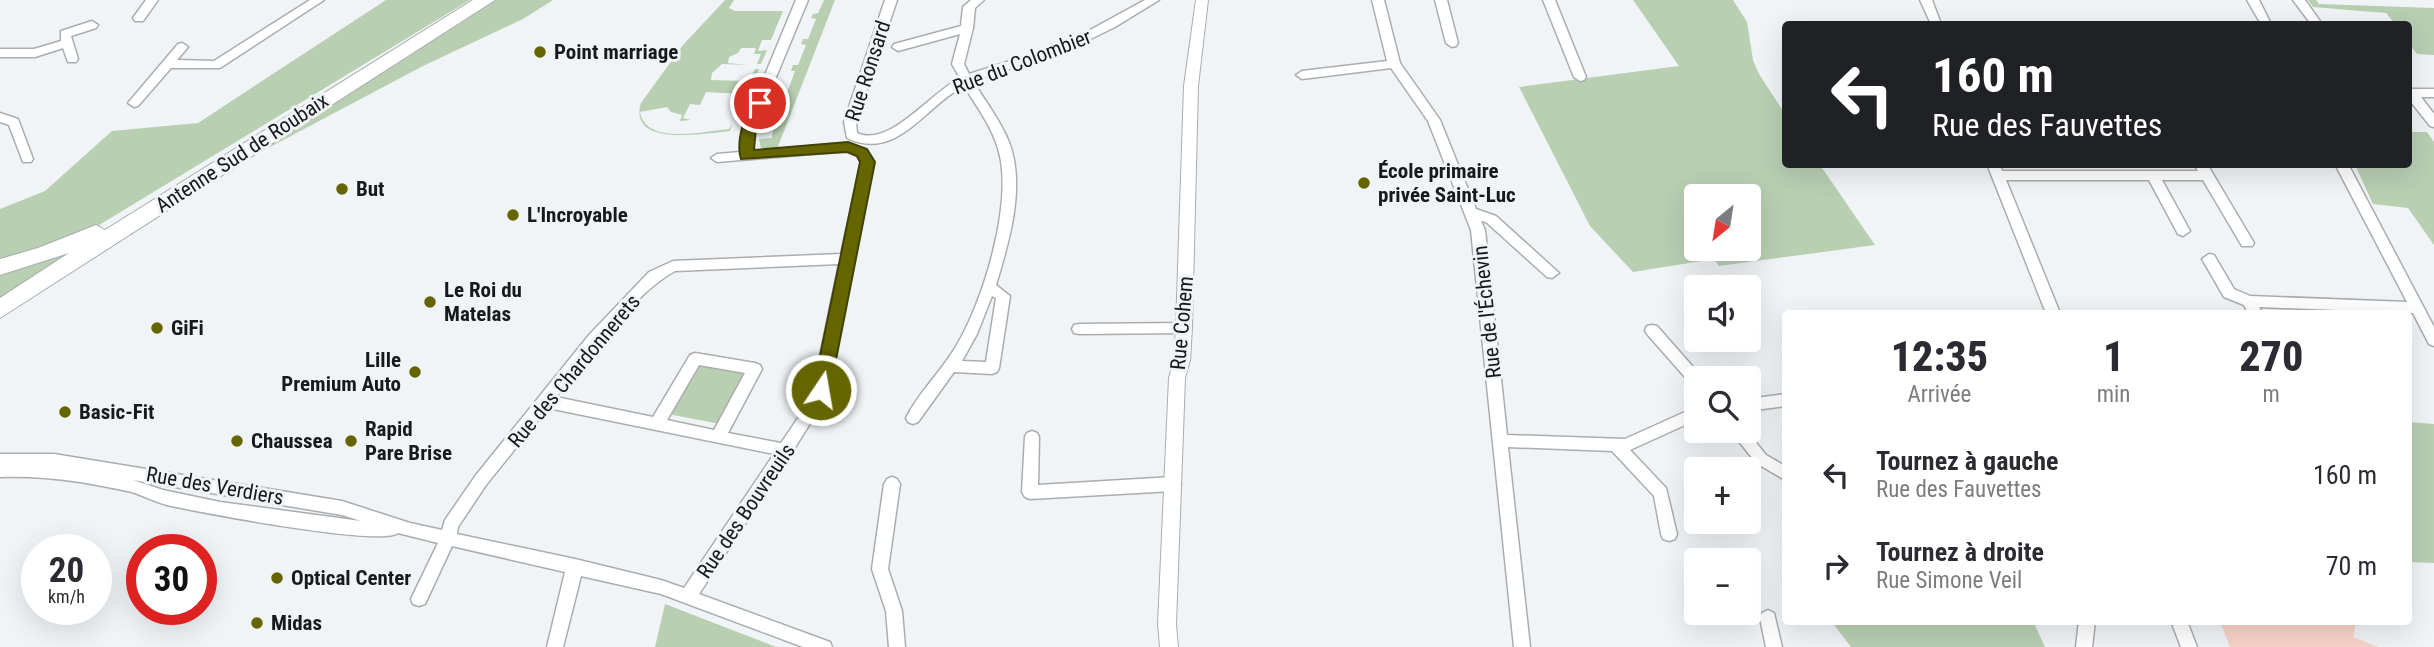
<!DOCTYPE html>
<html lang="fr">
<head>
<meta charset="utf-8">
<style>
  :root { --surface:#fff; --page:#f7f7f7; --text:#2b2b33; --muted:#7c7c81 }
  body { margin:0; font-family:"Roboto Condensed",sans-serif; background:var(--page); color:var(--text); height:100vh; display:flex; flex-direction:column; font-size:26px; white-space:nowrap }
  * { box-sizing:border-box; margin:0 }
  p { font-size:23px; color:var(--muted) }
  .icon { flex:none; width:38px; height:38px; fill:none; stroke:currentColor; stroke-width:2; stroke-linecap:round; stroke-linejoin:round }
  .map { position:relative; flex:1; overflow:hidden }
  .side { position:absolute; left:1782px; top:310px; width:630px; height:315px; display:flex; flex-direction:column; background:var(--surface); border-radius:7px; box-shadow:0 7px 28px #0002 }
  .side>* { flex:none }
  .banner { position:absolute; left:1782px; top:21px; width:630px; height:147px; border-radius:7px; box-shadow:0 7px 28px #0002; background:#202124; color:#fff; overflow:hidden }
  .needle { width:46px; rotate:210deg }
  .buttons { position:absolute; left:1684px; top:184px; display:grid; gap:14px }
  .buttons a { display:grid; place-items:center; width:77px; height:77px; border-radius:7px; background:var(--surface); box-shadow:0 7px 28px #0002; font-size:35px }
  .speed { position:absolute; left:21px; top:534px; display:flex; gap:14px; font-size:35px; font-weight:700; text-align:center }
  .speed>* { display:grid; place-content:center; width:91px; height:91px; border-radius:50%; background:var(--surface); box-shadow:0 7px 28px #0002; line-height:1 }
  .speed small { font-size:18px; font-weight:400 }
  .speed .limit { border:10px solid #d22; background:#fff; color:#111 }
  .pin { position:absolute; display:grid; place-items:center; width:60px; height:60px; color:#fff; margin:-30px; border:4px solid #fff; border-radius:50%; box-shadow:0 2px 7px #0007 }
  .me { position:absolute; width:77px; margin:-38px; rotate:12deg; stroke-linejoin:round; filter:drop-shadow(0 0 5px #0008) }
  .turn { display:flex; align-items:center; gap:24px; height:147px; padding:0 35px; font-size:32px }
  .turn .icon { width:91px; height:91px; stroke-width:2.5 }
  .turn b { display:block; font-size:49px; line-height:60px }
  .eta { display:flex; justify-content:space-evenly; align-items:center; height:119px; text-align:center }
  .eta b { font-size:42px; font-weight:800; line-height:49px }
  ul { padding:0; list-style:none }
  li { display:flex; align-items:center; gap:21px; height:91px; padding:0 35px }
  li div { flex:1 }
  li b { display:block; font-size:26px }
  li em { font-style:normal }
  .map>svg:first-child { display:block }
  .green { fill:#b8cfb2; fill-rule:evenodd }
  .building { fill:#f9d3c9 }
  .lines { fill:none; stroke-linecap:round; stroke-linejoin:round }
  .minor-casing { stroke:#aaadb0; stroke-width:3 }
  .tertiary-casing { stroke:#aaadb0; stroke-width:2 }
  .trunk-casing { stroke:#aaadb0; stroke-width:2 }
  .minor { fill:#fff; fill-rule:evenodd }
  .tertiary { fill:#fff; fill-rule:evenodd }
  .trunk { fill:#fff; fill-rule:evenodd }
  .route { fill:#656500; stroke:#424200; stroke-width:2 }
  .poi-dot { fill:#656500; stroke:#f0f4f7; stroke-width:2.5 }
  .labels { text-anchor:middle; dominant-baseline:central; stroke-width:6; stroke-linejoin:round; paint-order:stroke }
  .poi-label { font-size:21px; font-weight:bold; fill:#18191a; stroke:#f0f4f7; text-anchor:start }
  .street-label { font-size:21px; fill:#18191a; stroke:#f0f4f7 }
</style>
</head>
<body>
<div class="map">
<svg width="2434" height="647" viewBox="0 0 2434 647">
  <rect width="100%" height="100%" fill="#f0f4f7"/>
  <g class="green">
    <polygon points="386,0 470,0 91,230 12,260 0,261 0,209 45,191 112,131 198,123"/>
    <polygon points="495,0 553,0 523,19 423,66 255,155 346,89"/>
    <path d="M 725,0 L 734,0 L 729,8 L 735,11 L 783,11 L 771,40 L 762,40 L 758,51 L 767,50 L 761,64 L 757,64 L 761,54 L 754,54 L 756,48 L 741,48 L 738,53 L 729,57 L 728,63 L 748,65 L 722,64 L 712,73 L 711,80 L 749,81 L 755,69 L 759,69 L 739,117 L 733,117 L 743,94 L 706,92 L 700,105 L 690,104 L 683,118 L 691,120 L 680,121 L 682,115 L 671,112 L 667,107 L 640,112 C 646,146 706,131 729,129 L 733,123 L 730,131 C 707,133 627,148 641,103 L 683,45 Z"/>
    <polygon points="824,0 835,0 777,149 761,149 759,139 772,138 773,127 768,127 770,121 776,121 785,99 780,98 782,93 787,93 795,71 791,71 793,65 798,65 806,45 801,44 803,39 808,39 816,19 811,18 813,14 818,13"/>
    <path d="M 1633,0 L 1733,0 L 1747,22 L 1753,60 L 1759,74 L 1785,114 L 1785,164 L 1820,165 L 1875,245 L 1719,266 L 1714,259 L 1633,272 L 1590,226 L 1519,87 L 1679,66 ZM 1696,196 L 1748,196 L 1748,248 L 1696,248 Z"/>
    <polygon points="2308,0 2316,0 2319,4 2434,8 2434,55 2417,54 2408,42 2408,24 2395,24 2386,13 2313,7"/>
    <polygon points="2408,132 2427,132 2434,142 2434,245 2408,208 2373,204 2355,165 2408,164"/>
    <polygon points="74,247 77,250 0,298 0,271 32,265"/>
    <polygon points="703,364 744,372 747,377 720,424 668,414 696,368"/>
    <polygon points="2408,422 2434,424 2434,563 2408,562"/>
    <polygon points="665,604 776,647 655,647"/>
    <polygon points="1831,621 2033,621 2045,647 1851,647"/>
  </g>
  <polygon class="building" points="2220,621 2350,621 2356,623 2353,637 2378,647 2230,647"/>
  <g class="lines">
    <g class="minor-casing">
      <g id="minor">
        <polygon points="146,0 158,0 143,21 135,21 133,18"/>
        <polygon points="310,0 324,0 220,68 171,68 138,106 134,107 128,103 178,44 182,43 188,47 177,60 214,61"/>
        <path d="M 796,0 L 808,0 L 755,128 L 753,151 L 848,143 L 866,150 L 873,162 L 825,400 L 794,449 L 792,455 L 789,457 L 699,594 L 830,642 L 832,647 L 803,647 L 661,594 L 581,576 L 563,647 L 547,647 L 565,572 L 452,546 L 425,604 L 419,606 L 413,604 L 411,599 L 438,543 L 398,533 C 380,547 199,512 167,505 C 155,502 144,496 132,492 C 115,488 97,485 80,482 C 53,478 27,476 0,477 L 0,454 L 54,454 L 342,501 L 410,523 L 442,530 L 445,520 L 476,475 L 589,335 L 649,272 L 673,261 L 841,254 L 861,162 L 857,156 L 847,151 L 717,162 L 711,158 L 717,154 L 740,152 L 743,128 ZM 839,264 L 811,399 L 781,443 L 728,433 L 762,369 L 760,365 L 755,363 L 695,353 L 690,355 L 653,417 L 556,397 C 586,360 634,293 675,271 ZM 699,365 L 745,373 L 714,430 L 667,420 ZM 548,408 L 774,454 L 684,588 L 661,580 L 575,559 L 457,534 L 458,527 L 486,485 ZM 133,480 L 342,515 L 361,521 L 220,502 L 163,490 Z"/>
        <path d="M 885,0 L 897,0 L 856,122 L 857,133 C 890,148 931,92 960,78 L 952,64 L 960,34 L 898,51 L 892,47 L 894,44 L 961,26 L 963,7 L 971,0 L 984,0 L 975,8 L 973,28 L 964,64 L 969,74 L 1048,49 L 1092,29 L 1145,0 L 1159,0 L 1115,27 L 1072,48 L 973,81 C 985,101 1000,120 1009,142 C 1026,186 1009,242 996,285 L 1010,296 L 999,368 L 997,372 L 992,374 L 954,372 L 918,422 L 913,424 L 908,422 L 906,418 C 919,392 940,373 955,348 C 983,303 1013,204 999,152 C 993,128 977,107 964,86 C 925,106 897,162 847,138 L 844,122 ZM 992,296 L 996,298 L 986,362 L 962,361 L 977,334 Z"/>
        <polygon points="1372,0 1384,0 1400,63 1440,120 1476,209 1496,216 1559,273 1552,278 1547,277 1486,222 1481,221 1485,230 1507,435 1625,439 1696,407 1696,420 1630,450 1666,488 1677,534 1675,539 1669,541 1663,539 1661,534 1654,496 1612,451 1508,447 1530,647 1514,647 1471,230 1428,121 1391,68 1302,79 1296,75 1302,71 1387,61"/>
        <polygon points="1435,0 1447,0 1458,43 1456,46 1452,47 1446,43"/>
        <polygon points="1543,0 1555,0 1586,77 1584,80 1580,81 1574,77"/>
        <polygon points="1920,0 1932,0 1941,24 1931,24"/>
        <polygon points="2247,0 2259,0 2271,24 2261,24"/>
        <polygon points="2293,0 2305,0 2322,24 2311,24"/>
        <polygon points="92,21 98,25 96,28 71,36 78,59 76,62 68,62 63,48 35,57 0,57 0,49 34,49 61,41 61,31"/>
        <polygon points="2408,89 2434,89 2434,97 2421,97 2434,114 2434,127 2430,126 2408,98"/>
        <polygon points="0,113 18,119 33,159 31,162 23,162 9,125 0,122"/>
        <polygon points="1987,164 2000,164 2002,171 2198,171 2194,164 2207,164 2254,243 2252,246 2242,246 2203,180 2162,180 2190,231 2183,236 2178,234 2149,180 2006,180 2060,313 2046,313"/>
        <polygon points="2335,164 2348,164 2434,327 2434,346 2429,344 2413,313 2259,307 2262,313 2248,313 2244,305 2224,297 2202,259 2209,254 2214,255 2234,289 2250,296 2407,302"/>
        <polygon points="1184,323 1189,324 1191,328 1189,332 1184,333 1079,334 1074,333 1072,329 1074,325 1079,324"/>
        <polygon points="1652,325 1657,326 1701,376 1702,378 1696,378 1696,386 1691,384 1647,334 1645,330 1647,326"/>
        <polygon points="1785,394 1785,406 1748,411 1748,399"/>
        <polygon points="1730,430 1746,430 1766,455 1785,466 1785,480 1756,463"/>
        <polygon points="1032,431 1037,433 1039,437 1038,485 1173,477 1178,479 1181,484 1178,489 1173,491 1030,499 1025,497 1022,492 1025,437 1027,433"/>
        <polygon points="892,477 897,479 900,484 888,569 902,611 905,647 889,647 886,611 872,569 884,484 887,479"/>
        <polygon points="1768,610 1774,613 1782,647 1766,647 1760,618 1762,613"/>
        <polygon points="2079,621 2095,621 2092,647 2076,647"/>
        <polygon points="2171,621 2187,621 2197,647 2181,647"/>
      </g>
    </g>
    <g class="tertiary-casing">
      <polygon id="tertiary" points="1196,0 1208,0 1198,86 1192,328 1190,360 1185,378 1176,624 1178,647 1160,647 1158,624 1169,378 1174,360 1176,328 1184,86"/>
    </g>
    <g class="trunk-casing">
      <polygon id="trunk" points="473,0 495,0 0,318 0,298 69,253 0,275 0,259 38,248 96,225 105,230"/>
    </g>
    <use href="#minor" class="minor"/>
    <use href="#tertiary" class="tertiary"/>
    <use href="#trunk" class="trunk"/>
  </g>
  <path class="route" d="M 760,99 L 766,103 L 756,128 L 754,150 L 848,142 L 867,149 L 875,162 L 830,390 L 821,397 L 813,390 L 860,162 L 857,156 L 847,152 L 741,159 C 736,144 744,105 760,99 Z"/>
  <g class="poi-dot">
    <circle cx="540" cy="52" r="7"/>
    <circle cx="1364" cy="183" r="7"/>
    <circle cx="342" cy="189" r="7"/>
    <circle cx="513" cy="215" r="7"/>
    <circle cx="430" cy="302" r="7"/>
    <circle cx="157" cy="328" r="7"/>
    <circle cx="415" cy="372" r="7"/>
    <circle cx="65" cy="412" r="7"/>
    <circle cx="237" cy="441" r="7"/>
    <circle cx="351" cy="441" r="7"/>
    <circle cx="277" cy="578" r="7"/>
    <circle cx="257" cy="623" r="7"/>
  </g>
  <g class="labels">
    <g class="poi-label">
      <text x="554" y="52">Point marriage</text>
      <text x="1378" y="171">École primaire<tspan x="1378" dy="24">privée Saint-Luc</tspan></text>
      <text x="356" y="189">But</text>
      <text x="527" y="215">L'Incroyable</text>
      <text x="444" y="290">Le Roi du<tspan x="444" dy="24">Matelas</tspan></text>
      <text x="171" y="328">GiFi</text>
      <text x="401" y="360" text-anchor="end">Lille<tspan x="401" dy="24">Premium Auto</tspan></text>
      <text x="79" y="412">Basic-Fit</text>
      <text x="365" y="429">Rapid<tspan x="365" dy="24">Pare Brise</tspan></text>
      <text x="251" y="441">Chaussea</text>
      <text x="291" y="578">Optical Center</text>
      <text x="271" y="623">Midas</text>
    </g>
    <g class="street-label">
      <text transform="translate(1022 62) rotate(-21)">Rue du Colombier</text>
      <text transform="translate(868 71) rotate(-72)">Rue Ronsard</text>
      <text transform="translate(242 153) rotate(-33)">Antenne Sud de Roubaix</text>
      <text transform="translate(1487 312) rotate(-96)">Rue de l'Échevin</text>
      <text transform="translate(1182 323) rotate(-85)">Rue Cohem</text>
      <text transform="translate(574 371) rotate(-50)">Rue des Chardonnerets</text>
      <text transform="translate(215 486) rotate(10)">Rue des Verdiers</text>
      <text transform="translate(746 511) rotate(-56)">Rue des Bouvreuils</text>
    </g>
  </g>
</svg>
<div class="buttons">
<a><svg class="needle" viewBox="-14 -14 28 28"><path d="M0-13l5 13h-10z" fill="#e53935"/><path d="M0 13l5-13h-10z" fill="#7c7c81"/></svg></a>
<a><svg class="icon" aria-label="sound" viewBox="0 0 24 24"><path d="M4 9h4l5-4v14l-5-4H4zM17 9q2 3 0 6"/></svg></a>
<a><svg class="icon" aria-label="search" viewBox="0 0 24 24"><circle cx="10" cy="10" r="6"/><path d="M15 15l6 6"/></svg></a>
<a>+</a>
<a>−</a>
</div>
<div class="speed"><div>20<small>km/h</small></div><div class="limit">30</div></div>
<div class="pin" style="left:760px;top:103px;background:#d93025"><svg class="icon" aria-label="arrive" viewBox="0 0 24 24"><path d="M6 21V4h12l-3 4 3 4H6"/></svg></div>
<svg class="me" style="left:821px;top:390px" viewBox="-20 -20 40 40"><circle r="17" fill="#656500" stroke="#fff" stroke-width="3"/><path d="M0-11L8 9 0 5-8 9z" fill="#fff"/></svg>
<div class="banner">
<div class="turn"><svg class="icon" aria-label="left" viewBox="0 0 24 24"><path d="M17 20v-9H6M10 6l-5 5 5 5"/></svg><div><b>160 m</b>Rue des Fauvettes</div></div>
</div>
<section class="side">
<div class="eta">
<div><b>12:35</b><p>Arrivée</p></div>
<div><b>1</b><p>min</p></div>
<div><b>270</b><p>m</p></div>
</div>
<ul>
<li><svg class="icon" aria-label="left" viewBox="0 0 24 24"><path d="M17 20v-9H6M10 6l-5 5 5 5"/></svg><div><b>Tournez à gauche</b><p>Rue des Fauvettes</p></div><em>160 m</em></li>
<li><svg class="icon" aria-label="right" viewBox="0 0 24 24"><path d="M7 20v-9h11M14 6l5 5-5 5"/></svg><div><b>Tournez à droite</b><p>Rue Simone Veil</p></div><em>70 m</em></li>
</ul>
</section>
</div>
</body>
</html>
